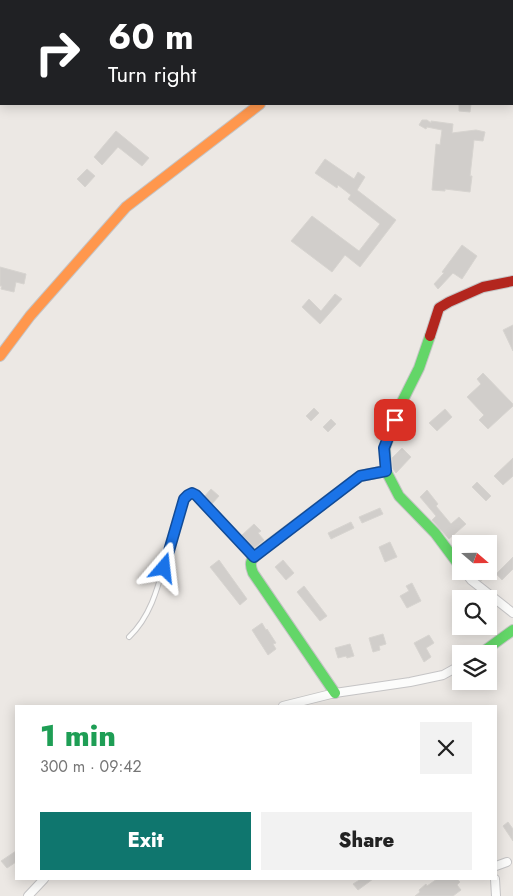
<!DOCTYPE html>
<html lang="en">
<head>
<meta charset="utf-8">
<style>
  :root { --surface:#fff; --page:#f2f2f2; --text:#222; --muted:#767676; --accent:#0f766e }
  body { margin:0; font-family:Jost,sans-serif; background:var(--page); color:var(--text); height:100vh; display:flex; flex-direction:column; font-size:19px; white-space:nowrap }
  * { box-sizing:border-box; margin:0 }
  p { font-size:16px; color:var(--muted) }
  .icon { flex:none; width:28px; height:28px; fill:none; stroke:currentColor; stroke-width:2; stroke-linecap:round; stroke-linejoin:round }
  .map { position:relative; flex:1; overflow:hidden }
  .sheet { position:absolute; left:15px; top:705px; width:482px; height:175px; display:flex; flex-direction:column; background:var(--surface); border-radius:0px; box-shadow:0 2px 12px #0003 }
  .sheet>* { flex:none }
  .guide { position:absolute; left:0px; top:0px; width:514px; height:105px; box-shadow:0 2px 12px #0003; background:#202124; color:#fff; overflow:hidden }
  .needle { width:32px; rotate:110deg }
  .fabs { position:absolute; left:452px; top:535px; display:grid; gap:10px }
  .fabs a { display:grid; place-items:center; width:45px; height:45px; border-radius:0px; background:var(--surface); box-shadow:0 2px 12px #0003; font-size:25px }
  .pin { position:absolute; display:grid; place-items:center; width:42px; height:42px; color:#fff; margin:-21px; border-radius:10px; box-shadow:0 2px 8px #0006 }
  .me { position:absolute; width:55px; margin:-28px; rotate:17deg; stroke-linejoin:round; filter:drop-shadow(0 0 4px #0008) }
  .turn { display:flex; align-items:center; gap:18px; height:105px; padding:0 25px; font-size:22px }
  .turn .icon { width:65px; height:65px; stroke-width:2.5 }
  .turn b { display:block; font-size:35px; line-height:42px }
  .round { display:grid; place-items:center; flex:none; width:52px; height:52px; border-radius:0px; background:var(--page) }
  .headline { display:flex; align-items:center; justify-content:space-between; height:85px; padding:0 25px }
  h1 { font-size:30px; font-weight:800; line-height:38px; color:#1e9e55 }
  .primary-button { display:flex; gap:10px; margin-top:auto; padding:10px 25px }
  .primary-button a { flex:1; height:58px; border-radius:0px; background:var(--accent); color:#fff; font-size:20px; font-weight:800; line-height:58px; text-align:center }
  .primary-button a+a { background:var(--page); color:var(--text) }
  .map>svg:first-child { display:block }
  .building { fill:#d1cecb; stroke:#d7d4d0 }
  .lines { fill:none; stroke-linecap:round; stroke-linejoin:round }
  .lane-casing { stroke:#c5c4c5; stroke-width:6 }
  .street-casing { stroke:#c5c4c5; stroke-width:10 }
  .fast-casing { stroke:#c5c4c5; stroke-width:12 }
  .slow-casing { stroke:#c5c4c5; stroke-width:12 }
  .jam-casing { stroke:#c5c4c5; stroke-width:12 }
  .lane { stroke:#fcfcfb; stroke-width:4 }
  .street { stroke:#fcfcfb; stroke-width:8 }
  .fast { stroke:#63d668; stroke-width:10 }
  .slow { stroke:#ff974d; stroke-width:10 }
  .jam { stroke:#b3261e; stroke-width:10 }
  .route-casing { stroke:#114b97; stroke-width:12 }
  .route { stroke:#1a73e8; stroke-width:9 }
</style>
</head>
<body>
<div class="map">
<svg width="513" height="896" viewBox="0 0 513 896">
  <rect width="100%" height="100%" fill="#ece8e4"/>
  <g class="building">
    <polygon points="459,104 471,104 470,112 459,111"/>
    <polygon points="422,120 427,120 431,123 431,121 453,124 452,133 476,130 485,132 483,141 474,140 470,176 472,176 470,192 445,189 445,191 432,190 436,144 440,145 442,130 427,127 426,129 419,125"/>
    <polygon points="116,131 149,158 142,166 118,147 102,165 94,157"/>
    <polygon points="325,159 354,179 358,172 365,177 357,190 396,220 360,267 345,255 332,272 291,241 312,216 359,251 380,224 348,199 351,195 338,185 337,188 315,173"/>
    <polygon points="87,169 95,176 85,187 77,179"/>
    <polygon points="462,245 477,256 462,279 453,273 438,289 434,284 444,273 442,272"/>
    <polygon points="0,267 26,274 24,284 16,282 14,292 1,289 2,286 0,286"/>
    <polygon points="335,294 342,299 320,324 302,307 309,299 321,311"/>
    <polygon points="513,325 513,351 503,330"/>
    <polygon points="483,373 513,404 513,406 488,429 479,420 484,415 467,397 481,384 477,379"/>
    <polygon points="314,408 319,413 311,421 306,416"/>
    <polygon points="445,409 452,417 437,431 429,423"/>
    <polygon points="331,419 336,424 328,432 323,427"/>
    <polygon points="402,448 411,457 396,473 393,469 392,458"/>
    <polygon points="513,458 513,476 503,485 494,476"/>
    <polygon points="477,482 491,496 486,501 472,487"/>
    <polygon points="211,489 219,496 211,505 204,497"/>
    <polygon points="427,490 438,504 436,506 451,524 459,517 466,524 449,539 432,520 436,516 420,497"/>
    <polygon points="380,508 383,514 362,523 359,517"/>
    <polygon points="351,522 354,528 331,539 328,533"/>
    <polygon points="254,524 261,531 258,533 264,540 254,548 242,535"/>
    <polygon points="390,542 397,557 385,562 379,547"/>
    <polygon points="513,557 513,569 502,580 496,574"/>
    <polygon points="219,560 247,599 240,605 210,567"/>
    <polygon points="283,560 294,573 286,580 275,567"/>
    <polygon points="481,571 492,571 481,581 476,576"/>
    <polygon points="412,583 421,601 407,608 400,596 409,591 406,586"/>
    <polygon points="304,586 327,616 320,621 297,592"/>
    <polygon points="262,623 266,630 267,629 276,643 273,644 276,649 268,655 252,630"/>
    <polygon points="383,634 386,644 379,646 380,650 373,652 369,638"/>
    <polygon points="429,635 434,643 426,648 431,657 424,662 414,643"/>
    <polygon points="350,644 354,656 347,658 346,656 338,658 335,648"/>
    <polygon points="508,822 513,829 513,841 503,826"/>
    <polygon points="16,851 16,862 7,868 1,861"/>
    <polygon points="361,879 373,879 358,890 353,884"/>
    <polygon points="437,879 457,879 460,882 457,885 461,890 453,896 415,896 420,892 419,890 426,884 427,886"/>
  </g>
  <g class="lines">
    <g class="lane-casing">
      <path id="lane" d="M 129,637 C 151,616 158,587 166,558 C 172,539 178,519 184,499 L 188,495 L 192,493 L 197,495 L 253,555"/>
    </g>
    <g class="street-casing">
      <g id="street">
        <polyline points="361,1 362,0"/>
        <polyline points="464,571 471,580 513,613"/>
        <polyline points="283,706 335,693 410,682 443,675 461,665"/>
        <polyline points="496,866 507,862"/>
        <polyline points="495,879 496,896"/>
        <polyline points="28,896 44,879"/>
      </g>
    </g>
    <g class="fast-casing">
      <g id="fast">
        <polyline points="430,336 419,368 400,406 385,448 386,471 399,496 435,533 461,568"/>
        <polyline points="480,654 513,630"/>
        <path d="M 335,693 L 253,573 C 248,561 252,559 261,551 L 360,476 L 386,471"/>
      </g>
    </g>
    <g class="slow-casing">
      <polyline id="slow" points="0,356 30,316 126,207 260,104"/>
    </g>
    <g class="jam-casing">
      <polyline id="jam" points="430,336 439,308 449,302 483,287 513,281"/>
    </g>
    <use href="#lane" class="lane"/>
    <use href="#street" class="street"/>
    <use href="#fast" class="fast"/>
    <use href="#slow" class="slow"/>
    <use href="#jam" class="jam"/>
  </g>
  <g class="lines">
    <g class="route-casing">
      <polyline id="route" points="164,568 184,499 188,495 192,493 196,495 254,557 360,476 386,471 384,448 395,420"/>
    </g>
    <use href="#route" class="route"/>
  </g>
</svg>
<div class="fabs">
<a><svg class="needle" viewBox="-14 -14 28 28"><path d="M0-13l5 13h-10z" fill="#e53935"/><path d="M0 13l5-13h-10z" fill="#767676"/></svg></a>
<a><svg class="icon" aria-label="search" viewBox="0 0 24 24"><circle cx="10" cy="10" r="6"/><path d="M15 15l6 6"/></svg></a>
<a><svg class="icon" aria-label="layers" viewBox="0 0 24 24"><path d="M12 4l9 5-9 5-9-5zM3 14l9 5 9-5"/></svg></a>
</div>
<div class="pin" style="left:395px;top:420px;background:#d93025"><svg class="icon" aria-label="arrive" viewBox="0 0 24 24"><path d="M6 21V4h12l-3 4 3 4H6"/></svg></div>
<svg class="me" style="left:164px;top:568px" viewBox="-20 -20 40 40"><path d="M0-17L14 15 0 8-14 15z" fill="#1a73e8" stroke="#fff" stroke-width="4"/></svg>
<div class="guide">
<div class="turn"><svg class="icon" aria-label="right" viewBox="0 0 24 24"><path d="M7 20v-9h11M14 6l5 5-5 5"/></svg><div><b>60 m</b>Turn right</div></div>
</div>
<section class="sheet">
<div class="headline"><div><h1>1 min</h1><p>300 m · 09:42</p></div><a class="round"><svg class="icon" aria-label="close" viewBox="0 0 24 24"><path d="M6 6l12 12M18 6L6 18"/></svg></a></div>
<div class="primary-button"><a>Exit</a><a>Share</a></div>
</section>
</div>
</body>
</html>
